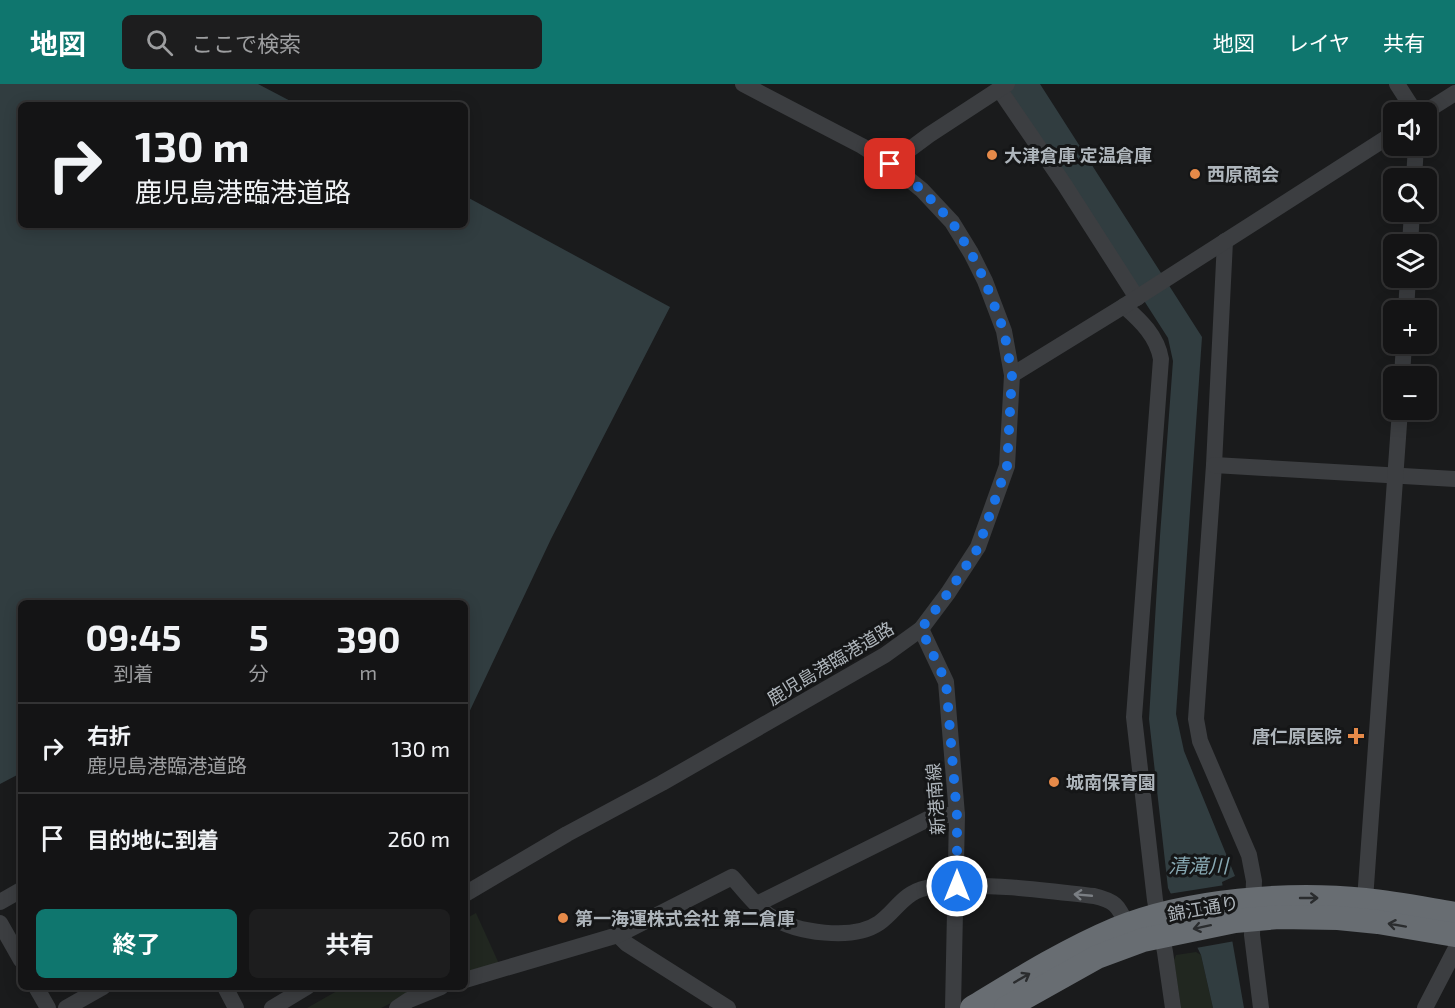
<!DOCTYPE html>
<html lang="ja">
<head>
<meta charset="utf-8">
<style>
  :root { --surface:#141415; --page:#1d1d1e; --text:#f1f3f6; --muted:#9d9ea0; --line:#333334; --accent:#0f766e }
  body { margin:0; font-family:"Exo 2","Noto Sans JP",sans-serif; background:var(--page); color:var(--text); height:100vh; display:flex; flex-direction:column; font-size:22px; white-space:nowrap }
  * { box-sizing:border-box; margin:0 }
  p { font-size:20px; color:var(--muted) }
  .icon { flex:none; width:33px; height:33px; fill:none; stroke:currentColor; stroke-width:2; stroke-linecap:round; stroke-linejoin:round }
  .map { position:relative; flex:1; overflow:hidden }
  .sheet { position:absolute; left:18px; top:516px; width:450px; height:390px; display:flex; flex-direction:column; background:var(--surface); border-radius:9px; box-shadow:0 3px 15px #0003,0 0 0 2px var(--line) }
  .sheet>* { flex:none }
  .top-card { position:absolute; left:18px; top:18px; width:450px; height:126px; border-radius:9px; box-shadow:0 3px 15px #0003,0 0 0 2px var(--line); background:#141415; color:var(--text); overflow:hidden }
  .buttons { position:absolute; left:1383px; top:18px; display:grid; gap:12px }
  .buttons a { display:grid; place-items:center; width:54px; height:54px; border-radius:9px; background:var(--surface); box-shadow:0 3px 15px #0003,0 0 0 2px var(--line); font-size:30px }
  .pin { position:absolute; display:grid; place-items:center; width:51px; height:51px; color:#fff; margin:-26px; border-radius:12px; box-shadow:0 3px 9px #0006 }
  .me { position:absolute; width:66px; margin:-33px; rotate:0deg; stroke-linejoin:round; filter:drop-shadow(0 0 4px #0008) }
  .turn { display:flex; align-items:center; gap:21px; height:126px; padding:0 18px; font-size:27px }
  .turn .icon { width:78px; height:78px; stroke-width:2.5 }
  .turn b { display:block; font-size:42px; line-height:51px }
  .eta { display:flex; justify-content:space-evenly; align-items:center; height:102px; text-align:center }
  .eta b { font-size:36px; font-weight:700; line-height:42px }
  .primary-button { display:flex; gap:12px; margin-top:auto; padding:12px 18px }
  .primary-button a { flex:1; height:69px; border-radius:9px; background:var(--accent); color:#fff; font-size:24px; font-weight:700; line-height:69px; text-align:center }
  .primary-button a+a { background:var(--page); color:var(--text) }
  ul { padding:0; list-style:none }
  li { display:flex; align-items:center; gap:18px; height:90px; padding:0 18px; border-top:2px solid var(--line) }
  li div { flex:1 }
  li b { display:block; font-size:22px }
  li em { font-style:normal }
  header { display:flex; align-items:center; gap:36px; box-sizing:border-box; height:84px; padding:0 30px; background:var(--accent); color:#fff }
  header strong { font-size:28px }
  nav { display:flex; gap:33px; margin-inline-start:auto; font-size:21px }
  .search { width:420px; height:54px; background:var(--page); display:flex; align-items:center; gap:15px; box-sizing:border-box; padding:0 21px; border-radius:9px; color:var(--muted); font-size:22px }
  .map>svg:first-child { display:block }
  .green { fill:#212720 }
  .water { fill:#313d40 }
  .pier { fill:#1a1b1c }
  .lines { fill:none; stroke-linecap:round; stroke-linejoin:round }
  .minor { stroke:#3c3e41; stroke-width:16 }
  .highway { stroke:#686d72; stroke-width:24 }
  .oneway { stroke:#7b7f84 }
  .oneway2 { stroke:#2a2c2e }
  .route { stroke:#1a73e8; stroke-width:10; stroke-dasharray:0 18 }
  .poi-dot { fill:#e68a49; stroke:#151617; stroke-width:2 }
  .labels { text-anchor:middle; dominant-baseline:central; stroke-width:6; stroke-linejoin:round; paint-order:stroke }
  .poi-label { font-size:18px; font-weight:bold; fill:#aeb5bb; stroke:#151617; text-anchor:start }
  .street-label { font-size:18px; fill:#aeb5bb; stroke:#151617 }
  .water-label { font-size:20px; font-style:italic; fill:#88a9b3; stroke:#151617 }
</style>
</head>
<body>
<header>
<strong>地図</strong>
<div class="search"><svg class="icon" aria-label="search" viewBox="0 0 24 24"><circle cx="10" cy="10" r="6"/><path d="M15 15l6 6"/></svg>ここで検索</div>
<nav><a>地図</a><a>レイヤ</a><a>共有</a></nav>
</header>
<div class="map">
<svg width="1455" height="924" viewBox="0 0 1455 924">
  <rect width="100%" height="100%" fill="#1a1b1c"/>
  <g class="green">
    <polygon points="476,829 500,882 465,891 465,835"/>
    <polygon points="1196,868 1201,871 1213,924 1181,924 1174,876 1176,871"/>
    <polygon points="344,903 423,903 381,924 307,924"/>
  </g>
  <g class="water">
    <polygon points="0,0 258,0 298,21 21,21 21,141 465,141 465,112 670,223 551,455 465,637 465,519 21,519 21,689 0,700"/>
    <polygon points="1005,0 1040,0 1202,253 1176,630 1184,667 1235,792 1222,798 1244,924 1213,924 1201,871 1168,804 1149,635 1160,452 1173,277 1168,254"/>
  </g>
  <polygon class="pier" points="1225,801 1235,857 1196,864 1196,867 1168,810"/>
  <g class="lines">
    <g class="minor">
      <polyline points="1397,0 1415,28"/>
      <polyline points="999,5 1064,100 1137,214"/>
      <polyline points="1425,28 1455,9"/>
      <polyline points="890,80 929,51 1007,0"/>
      <polyline points="1414,94 1416,62"/>
      <polyline points="1225,157 1214,381 1196,635 1200,657 1249,771 1254,797 1252,851 1261,924"/>
      <polyline points="1410,160 1412,128"/>
      <path d="M 1124,222 C 1141,237 1157,252 1161,275 L 1134,633 L 1155,816 L 1165,868 L 1173,924"/>
      <polyline points="1406,226 1408,194"/>
      <polyline points="1012,291 1124,222 1394,49"/>
      <polyline points="1402,292 1404,260"/>
      <polyline points="1214,381 1455,395"/>
      <polyline points="921,545 946,598 957,731 953,924"/>
      <polyline points="465,810 567,750 662,699 885,571 921,545 948,509 978,463 1007,382 1012,291 1004,247 985,197 971,169 952,138 922,106 890,80 862,62 743,0"/>
      <polyline points="1365,816 1400,326"/>
      <polyline points="0,818 21,806"/>
      <polyline points="757,820 936,731 957,731"/>
      <polyline points="0,839 21,876"/>
      <polyline points="618,851 627,860 728,924"/>
      <path d="M 465,896 L 618,851 L 732,793 C 744,806 756,823 770,832 C 796,849 853,857 879,839 C 896,827 903,809 926,804 C 934,802 944,802 953,802 C 1000,800 1048,807 1094,812 C 1115,817 1118,821 1127,841"/>
      <polyline points="36,903 48,924"/>
      <polyline points="225,903 236,924"/>
      <polyline points="66,924 103,903"/>
      <polyline points="272,924 307,903"/>
      <polyline points="397,924 409,916 441,903"/>
      <polyline points="1425,924 1455,866"/>
    </g>
    <g class="highway">
      <path d="M 972,924 C 1018,896 1066,866 1116,845 C 1187,816 1289,808 1365,816 C 1395,819 1425,825 1455,830"/>
      <polyline points="1006,924 1097,873 1143,856 1235,837 1279,833 1338,834 1378,838 1455,851"/>
    </g>
  </g>
  <defs><path id="oneway-shaft" d="M-6 0H5M1.5-3L5.5 0L1.5 3" fill="none" stroke-width="1.6" stroke-linecap="round" stroke-linejoin="round" transform="scale(1.5)"/></defs>
  <use class="oneway" href="#oneway-shaft" transform="translate(1083 811) rotate(-175)"/>
  <g class="oneway2">
    <use href="#oneway-shaft" transform="translate(1309 814)"/>
    <use href="#oneway-shaft" transform="translate(1397 841) rotate(-170)"/>
    <use href="#oneway-shaft" transform="translate(1202 843) rotate(168)"/>
    <use href="#oneway-shaft" transform="translate(1022 894) rotate(-30)"/>
  </g>
  <g class="lines">
    <polyline class="route" points="890,80 922,106 952,138 971,169 985,197 1004,247 1012,291 1007,382 978,464 948,509 921,545 946,598 957,732 957,802"/>
  </g>
  <g class="poi-dot">
    <circle cx="992" cy="71" r="6"/>
    <circle cx="1195" cy="90" r="6"/>
    <path d="M1353 643h6v6h6v6h-6v6h-6v-6h-6v-6h6z"/>
    <circle cx="1054" cy="698" r="6"/>
    <circle cx="563" cy="834" r="6"/>
  </g>
  <g class="labels">
    <g class="poi-label">
      <text x="1004" y="71">大津倉庫 定温倉庫</text>
      <text x="1207" y="90">西原商会</text>
      <text x="1342" y="652" text-anchor="end">唐仁原医院</text>
      <text x="1066" y="698">城南保育園</text>
      <text x="575" y="834">第一海運株式会社 第二倉庫</text>
    </g>
    <g class="street-label">
      <text transform="translate(830 579) rotate(-31)">鹿児島港臨港道路</text>
      <text transform="translate(935 715) rotate(-94)">新港南線</text>
      <text transform="translate(1203 824) rotate(-10)">錦江通り</text>
    </g>
    <g class="water-label">
      <text x="1198" y="781">清滝川</text>
    </g>
  </g>
</svg>
<div class="buttons">
<a><svg class="icon" aria-label="sound" viewBox="0 0 24 24"><path d="M4 9h4l5-4v14l-5-4H4zM17 9q2 3 0 6"/></svg></a>
<a><svg class="icon" aria-label="search" viewBox="0 0 24 24"><circle cx="10" cy="10" r="6"/><path d="M15 15l6 6"/></svg></a>
<a><svg class="icon" aria-label="layers" viewBox="0 0 24 24"><path d="M12 4l9 5-9 5-9-5zM3 14l9 5 9-5"/></svg></a>
<a>+</a>
<a>−</a>
</div>
<div class="pin" style="left:890px;top:80px;background:#d93025"><svg class="icon" aria-label="arrive" viewBox="0 0 24 24"><path d="M6 21V4h12l-3 4 3 4H6"/></svg></div>
<svg class="me" style="left:957px;top:802px" viewBox="-20 -20 40 40"><circle r="17" fill="#1a73e8" stroke="#fff" stroke-width="3"/><path d="M0-11L8 9 0 5-8 9z" fill="#fff"/></svg>
<div class="top-card">
<div class="turn"><svg class="icon" aria-label="right" viewBox="0 0 24 24"><path d="M7 20v-9h11M14 6l5 5-5 5"/></svg><div><b>130 m</b>鹿児島港臨港道路</div></div>
</div>
<section class="sheet">
<div class="eta">
<div><b>09:45</b><p>到着</p></div>
<div><b>5</b><p>分</p></div>
<div><b>390</b><p>m</p></div>
</div>
<ul>
<li><svg class="icon" aria-label="right" viewBox="0 0 24 24"><path d="M7 20v-9h11M14 6l5 5-5 5"/></svg><div><b>右折</b><p>鹿児島港臨港道路</p></div><em>130 m</em></li>
<li><svg class="icon" aria-label="arrive" viewBox="0 0 24 24"><path d="M6 21V4h12l-3 4 3 4H6"/></svg><div><b>目的地に到着</b></div><em>260 m</em></li>
</ul>
<div class="primary-button"><a>終了</a><a>共有</a></div>
</section>
</div>
</body>
</html>
